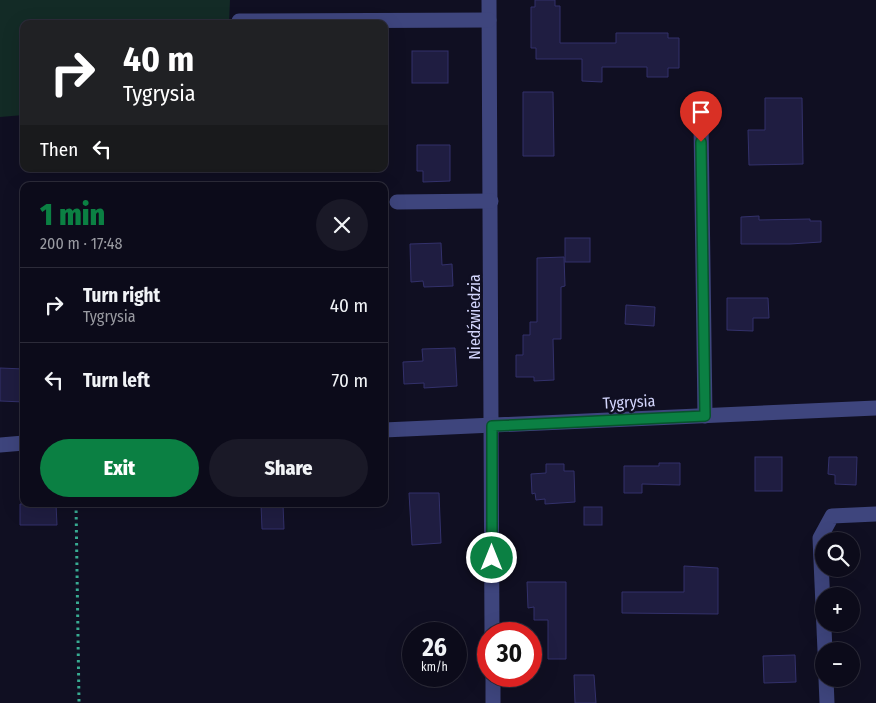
<!DOCTYPE html>
<html lang="en">
<head>
<meta charset="utf-8">
<style>
  :root { --surface:#0c0b1a; --page:#1a1927; --text:#f1f3f6; --muted:#9a9ba2; --line:#2c2b39; --accent:#0b8043 }
  body { margin:0; font-family:"Fira Sans Condensed",sans-serif; background:var(--page); color:var(--text); height:100vh; display:flex; flex-direction:column; font-size:19px; white-space:nowrap }
  * { box-sizing:border-box; margin:0 }
  p { font-size:16px; color:var(--muted) }
  .icon { flex:none; width:28px; height:28px; fill:none; stroke:currentColor; stroke-width:2; stroke-linecap:round; stroke-linejoin:round }
  .map { position:relative; flex:1; overflow:hidden }
  .panel { position:absolute; left:20px; top:182px; width:368px; height:325px; display:flex; flex-direction:column; background:var(--surface); border-radius:10px; box-shadow:0 5px 20px #0002,0 0 0 1px var(--line) }
  .panel>* { flex:none }
  .guide { position:absolute; left:20px; top:20px; width:368px; height:152px; border-radius:10px; box-shadow:0 5px 20px #0002,0 0 0 1px var(--line); background:#202124; color:#fff; overflow:hidden }
  .buttons { position:absolute; left:815px; top:532px; display:grid; gap:10px }
  .buttons a { display:grid; place-items:center; width:45px; height:45px; border-radius:50%; background:var(--surface); box-shadow:0 5px 20px #0002,0 0 0 1px var(--line); font-size:25px }
  .speed { position:absolute; left:402px; top:622px; display:flex; gap:10px; font-size:25px; font-weight:700; text-align:center }
  .speed>* { display:grid; place-content:center; width:65px; height:65px; border-radius:50%; background:var(--surface); box-shadow:0 5px 20px #0002,0 0 0 1px var(--line); line-height:1 }
  .speed small { font-size:12px; font-weight:400 }
  .speed .limit { border:8px solid #d22; background:#fff; color:#111 }
  .pin { position:absolute; display:grid; place-items:center; width:42px; height:42px; color:#fff; margin:-51px -21px; border-radius:50% 50% 50% 0; rotate:-45deg; box-shadow:0 0 5px #0007 }
  .pin .icon { rotate:45deg }
  .me { position:absolute; width:55px; margin:-28px; rotate:0deg; stroke-linejoin:round; filter:drop-shadow(0 0 4px #0008) }
  .turn { display:flex; align-items:center; gap:18px; height:105px; padding:0 20px; font-size:22px }
  .turn .icon { width:65px; height:65px; stroke-width:2.5 }
  .turn b { display:block; font-size:35px; line-height:42px }
  .then { display:flex; align-items:center; height:48px; padding:0 20px; background:#0003; gap:10px; font-size:19px }
  .round { display:grid; place-items:center; flex:none; width:52px; height:52px; border-radius:26px; background:var(--page) }
  .overview { display:flex; align-items:center; justify-content:space-between; height:85px; padding:0 20px }
  h1 { font-size:30px; font-weight:800; line-height:38px; color:var(--accent) }
  .action { display:flex; gap:10px; margin-top:auto; padding:10px 20px }
  .action a { flex:1; height:58px; border-radius:30px; background:var(--accent); color:#fff; font-size:20px; font-weight:800; line-height:58px; text-align:center }
  .action a+a { background:var(--page); color:var(--text) }
  ul { padding:0; list-style:none }
  li { display:flex; align-items:center; gap:15px; height:75px; padding:0 20px; border-top:1px solid var(--line) }
  li div { flex:1 }
  li b { display:block; font-size:19px }
  li em { font-style:normal }
  .map>svg:first-child { display:block }
  .green { fill:#132b26 }
  .building { fill:#1f1d41; stroke:#33316b }
  .lines { fill:none; stroke-linecap:round; stroke-linejoin:round }
  .path { stroke:#38ab92; stroke-width:3; stroke-dasharray:2.5 4; stroke-linecap:butt }
  .minor { stroke:#3e457d; stroke-width:15 }
  .route-casing { stroke:#07532c; stroke-width:12 }
  .route { stroke:#0b8043; stroke-width:9 }
  .labels { text-anchor:middle; dominant-baseline:central; stroke-width:5; stroke-linejoin:round; paint-order:stroke }
  .street-label { font-size:16px; fill:#d3d5fc; stroke:#100f22 }
</style>
</head>
<body>
<div class="map">
<svg width="876" height="703" viewBox="0 0 876 703">
  <rect width="100%" height="100%" fill="#100f22"/>
  <polygon class="green" points="0,0 230,0 229,24 24,24 24,115 0,117"/>
  <g class="building">
    <polygon points="535,0 555,0 555,6 560,6 560,43 616,43 616,33 668,33 668,38 679,38 679,68 668,68 668,77 647,77 647,67 602,67 602,82 582,81 582,59 536,59 536,48 531,48 531,7 535,7"/>
    <rect x="412" y="51" width="36" height="32"/>
    <polygon points="523,92 553,92 554,156 523,156"/>
    <polygon points="765,98 802,98 803,164 749,165 748,130 765,130"/>
    <polygon points="417,145 450,145 450,181 423,182 423,171 417,171"/>
    <polygon points="759,216 759,220 810,219 810,221 821,221 821,242 790,244 741,244 741,217"/>
    <rect x="565" y="238" width="25" height="24"/>
    <polygon points="441,243 442,265 452,264 453,286 424,287 423,281 411,282 410,244"/>
    <polygon points="564,257 565,286 561,287 561,339 553,339 554,380 534,381 534,377 516,377 516,355 523,355 523,335 530,335 530,322 537,322 537,258"/>
    <polygon points="727,298 768,298 769,318 753,318 753,331 727,330"/>
    <polygon points="626,305 655,307 654,326 625,324"/>
    <polygon points="455,348 457,386 424,388 424,383 404,384 403,362 423,361 422,349"/>
    <polygon points="0,368 24,369 24,402 0,401"/>
    <rect x="755" y="457" width="27" height="34"/>
    <polygon points="829,457 857,457 856,485 835,484 835,475 828,474"/>
    <polygon points="659,463 680,463 680,485 642,484 642,493 624,493 624,466 659,466"/>
    <polygon points="546,464 564,464 564,471 574,471 575,502 545,504 545,499 536,500 535,493 532,494 531,474 546,473"/>
    <polygon points="409,493 439,493 441,543 412,545"/>
    <polygon points="20,504 56,504 57,525 20,525"/>
    <polygon points="261,504 283,504 284,529 262,529"/>
    <rect x="584" y="507" width="18" height="18"/>
    <polygon points="684,566 718,568 718,614 622,613 622,592 684,592"/>
    <polygon points="527,582 566,582 566,659 548,659 548,620 534,620 534,607 528,608"/>
    <polygon points="795,655 796,682 764,683 763,656"/>
    <polygon points="574,675 594,675 596,703 575,703"/>
  </g>
  <g class="lines">
    <polyline class="path" points="76,504 79,703"/>
    <g class="minor">
      <polyline points="489,0 492,634"/>
      <polyline points="239,21 489,20"/>
      <polyline points="701,123 705,416"/>
      <polyline points="397,202 491,201"/>
      <polyline points="384,430 876,408"/>
      <polyline points="0,445 24,443"/>
      <polyline points="825,651 820,538 832,516 876,514"/>
      <polyline points="493,676 493,703"/>
      <polyline points="826,679 827,703"/>
    </g>
  </g>
  <g class="lines">
    <g class="route-casing">
      <polyline id="route" points="492,558 492,426 705,416 701,142"/>
    </g>
    <use href="#route" class="route"/>
  </g>
  <g class="labels">
    <g class="street-label">
      <text transform="translate(474 317) rotate(-90)">Niedźwiedzia</text>
      <text transform="translate(629 402) rotate(-3)">Tygrysia</text>
    </g>
  </g>
</svg>
<div class="buttons">
<a><svg class="icon" aria-label="search" viewBox="0 0 24 24"><circle cx="10" cy="10" r="6"/><path d="M15 15l6 6"/></svg></a>
<a>+</a>
<a>−</a>
</div>
<div class="speed"><div>26<small>km/h</small></div><div class="limit">30</div></div>
<div class="pin" style="left:701px;top:142px;background:#d93025"><svg class="icon" aria-label="arrive" viewBox="0 0 24 24"><path d="M6 21V4h12l-3 4 3 4H6"/></svg></div>
<svg class="me" style="left:492px;top:558px" viewBox="-20 -20 40 40"><circle r="17" fill="#0b8043" stroke="#fff" stroke-width="3"/><path d="M0-11L8 9 0 5-8 9z" fill="#fff"/></svg>
<div class="guide">
<div class="turn"><svg class="icon" aria-label="right" viewBox="0 0 24 24"><path d="M7 20v-9h11M14 6l5 5-5 5"/></svg><div><b>40 m</b>Tygrysia</div></div>
<div class="then">Then<svg class="icon" aria-label="left" viewBox="0 0 24 24"><path d="M17 20v-9H6M10 6l-5 5 5 5"/></svg></div>
</div>
<section class="panel">
<div class="overview"><div><h1>1 min</h1><p>200 m · 17:48</p></div><a class="round"><svg class="icon" aria-label="close" viewBox="0 0 24 24"><path d="M6 6l12 12M18 6L6 18"/></svg></a></div>
<ul>
<li><svg class="icon" aria-label="right" viewBox="0 0 24 24"><path d="M7 20v-9h11M14 6l5 5-5 5"/></svg><div><b>Turn right</b><p>Tygrysia</p></div><em>40 m</em></li>
<li><svg class="icon" aria-label="left" viewBox="0 0 24 24"><path d="M17 20v-9H6M10 6l-5 5 5 5"/></svg><div><b>Turn left</b></div><em>70 m</em></li>
</ul>
<div class="action"><a>Exit</a><a>Share</a></div>
</section>
</div>
</body>
</html>
